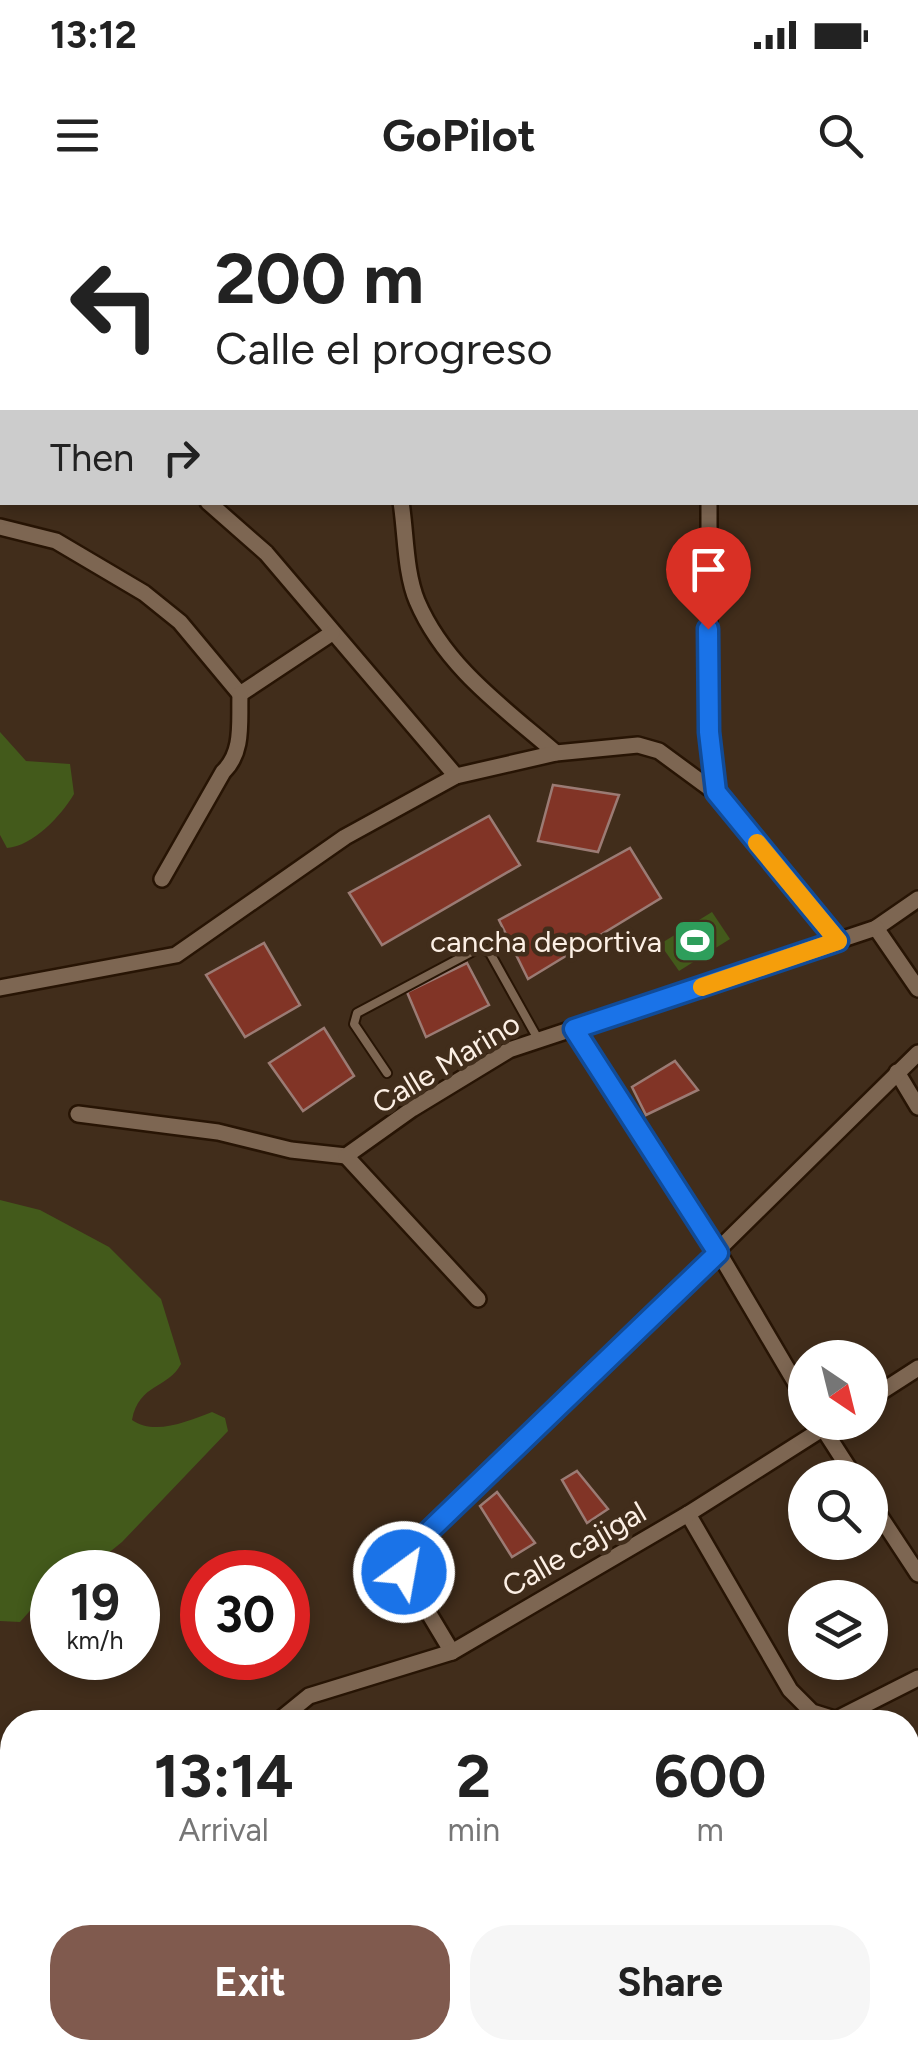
<!DOCTYPE html>
<html lang="en">
<head>
<meta charset="utf-8">
<style>
  :root { --surface:#fff; --page:#f6f6f6; --text:#222; --muted:#767676; --accent:#805a4e }
  body { margin:0; font-family:Figtree,sans-serif; background:var(--page); color:var(--text); height:100vh; display:flex; flex-direction:column; font-size:38px; white-space:nowrap }
  * { box-sizing:border-box; margin:0 }
  p { font-size:32px; color:var(--muted) }
  .icon { flex:none; width:55px; height:55px; fill:none; stroke:currentColor; stroke-width:2; stroke-linecap:round; stroke-linejoin:round }
  .map { position:relative; flex:1; overflow:hidden }
  .details { position:absolute; left:0px; top:1510px; width:920px; height:350px; display:flex; flex-direction:column; background:var(--surface); border-radius:40px 40px 0 0; box-shadow:0 5px 15px #0003 }
  .details>* { flex:none }
  .banner { position:absolute; left:0px; top:0px; width:920px; height:305px; box-shadow:0 5px 15px #0003; background:#fff; color:var(--text); overflow:hidden }
  .needle { width:65px; rotate:145deg }
  .tools { position:absolute; left:788px; top:1140px; display:grid; gap:20px }
  .tools a { display:grid; place-items:center; width:100px; height:100px; border-radius:50%; background:var(--surface); box-shadow:0 5px 15px #0003; font-size:50px }
  .speed { position:absolute; left:30px; top:1350px; display:flex; gap:20px; font-size:50px; font-weight:700; text-align:center }
  .speed>* { display:grid; place-content:center; width:130px; height:130px; border-radius:50%; background:var(--surface); box-shadow:0 5px 15px #0003; line-height:1 }
  .speed small { font-size:25px; font-weight:400 }
  .speed .limit { border:15px solid #d22; background:#fff; color:#111 }
  .pin { position:absolute; display:grid; place-items:center; width:85px; height:85px; color:#fff; margin:-102px -42px; border-radius:50% 50% 50% 0; rotate:-45deg; box-shadow:0 0 10px #0007 }
  .pin .icon { rotate:45deg }
  .me { position:absolute; width:110px; margin:-55px; rotate:32deg; stroke-linejoin:round; filter:drop-shadow(0 0 8px #0008) }
  .turn { display:flex; align-items:center; gap:35px; height:210px; padding:0 50px; font-size:45px }
  .turn .icon { width:130px; height:130px; stroke-width:2.5 }
  .turn b { display:block; font-size:70px; line-height:85px }
  .then { display:flex; align-items:center; height:95px; padding:0 50px; background:#0003; gap:20px; font-size:38px }
  .eta { display:flex; justify-content:space-evenly; align-items:center; height:170px; text-align:center }
  .eta b { font-size:60px; font-weight:700; line-height:70px }
  .action { display:flex; gap:20px; margin-top:auto; padding:20px 50px }
  .action a { flex:1; height:115px; border-radius:40px; background:var(--accent); color:#fff; font-size:40px; font-weight:700; line-height:115px; text-align:center }
  .action a+a { background:var(--page); color:var(--text) }
  .status { display:flex; justify-content:space-between; align-items:center; height:70px; padding:0 50px; background:var(--surface); direction:ltr }
  .status svg { height:28px; fill:currentColor }
  header { display:flex; justify-content:space-between; align-items:center; height:130px; padding:0 50px; background:var(--surface); font-size:45px; font-weight:700 }
  .map>svg:first-child { display:block }
  .green { fill:#435a1b }
  .building { fill:#813426; stroke:#9b7b74; stroke-width:2.5 }
  .lines { fill:none; stroke-linecap:round; stroke-linejoin:round }
  .service-casing { stroke:#271404; stroke-width:12 }
  .minor-casing { stroke:#271404; stroke-width:20 }
  .service { stroke:#7d6652; stroke-width:8 }
  .minor { stroke:#7d6652; stroke-width:15 }
  .route-casing { stroke:#114b97; stroke-width:25 }
  .route { stroke:#1a73e8; stroke-width:18 }
  .slow { stroke:#f59e0b; stroke-width:18 }
  .labels { text-anchor:middle; dominant-baseline:central; stroke-width:9; stroke-linejoin:round; paint-order:stroke }
  .poi-label { font-size:30px; fill:#fcefe4; stroke:#412d1b; text-anchor:end }
  .street-label { font-size:30px; fill:#fcefe4; stroke:#412d1b }
</style>
</head>
<body>
<div class="status"><b>13:12</b><svg viewBox="0 0 49 12"><path d="M0 12V9h3v3zM5 12V6h3v6zM10 12V3h3v9zM15 12V0h3v12zM26 1h20v11H26zM47 4h2v5h-2z"/></svg></div>
<header><svg class="icon" aria-label="menu" viewBox="0 0 24 24"><path d="M4 6h16M4 12h16M4 18h16"/></svg>GoPilot<svg class="icon" aria-label="search" viewBox="0 0 24 24"><circle cx="10" cy="10" r="6"/><path d="M15 15l6 6"/></svg></header>
<div class="map">
<svg width="918" height="1860" viewBox="0 0 918 1860">
  <rect width="100%" height="100%" fill="#412d1b"/>
  <g class="green">
    <path d="M 0,532 L 26,561 L 70,564 L 74,594 C 61,616 33,646 7,648 L 0,635 Z"/>
    <polygon points="712,712 730,739 679,771 660,744"/>
    <path d="M 0,1000 L 40,1010 L 109,1047 L 161,1099 L 181,1164 C 168,1189 139,1183 132,1220 C 155,1236 188,1221 212,1212 L 225,1218 L 228,1231 L 122,1342 L 85,1372 L 52,1372 L 52,1386 L 20,1422 L 0,1421 Z"/>
    <polygon points="45,1848 225,1848 221,1860 42,1860"/>
    <polygon points="408,1848 459,1848 462,1860 392,1860"/>
  </g>
  <g class="building">
    <polygon points="553,585 619,595 598,652 538,641"/>
    <polygon points="489,616 520,665 382,745 349,693"/>
    <polygon points="630,648 661,698 528,779 499,720"/>
    <polygon points="264,743 300,805 245,837 206,775"/>
    <polygon points="467,763 489,805 426,837 407,792"/>
    <polygon points="324,828 354,876 303,911 269,863"/>
    <polygon points="675,861 698,890 646,915 632,887"/>
    <polygon points="577,1271 608,1309 587,1323 562,1280"/>
    <polygon points="497,1292 535,1343 512,1357 480,1306"/>
  </g>
  <g class="lines">
    <g class="service-casing">
      <polyline id="service" points="387,873 354,824 357,813 481,747 490,753 538,839"/>
    </g>
    <g class="minor-casing">
      <g id="minor">
        <polyline points="270,0 273,2"/>
        <polyline points="612,0 614,2"/>
        <polyline points="657,2 657,0"/>
        <polyline points="918,57 918,58"/>
        <polyline points="0,58 2,59"/>
        <polyline points="0,81 2,78"/>
        <polyline points="0,167 2,171"/>
        <polyline points="208,302 266,353 456,576"/>
        <path d="M 401,302 C 406,334 405,372 417,401 C 445,467 504,508 556,553"/>
        <polyline points="709,302 709,532 716,593 837,741 876,728 918,699"/>
        <polyline points="0,327 56,341 144,393 180,422 240,494 332,433"/>
        <path d="M 162,679 L 223,572 C 244,552 239,522 240,494"/>
        <polyline points="876,728 918,789"/>
        <polyline points="0,788 176,755 345,637 456,576 556,553 638,545 659,551 716,593"/>
        <polyline points="575,829 719,1053 805,1199"/>
        <polyline points="897,872 918,907"/>
        <polyline points="78,914 218,932 291,950 346,956 412,909 509,850 837,741"/>
        <polyline points="346,956 478,1099"/>
        <polyline points="870,1199 918,1168"/>
        <polyline points="819,1222 855,1278"/>
        <polyline points="870,1301 918,1374"/>
        <polyline points="688,1314 790,1490 812,1512 844,1522"/>
        <polyline points="452,1452 404,1372 411,1352 918,853"/>
        <polyline points="839,1518 918,1478"/>
        <polyline points="277,1522 309,1496 452,1452 688,1314 833,1222"/>
        <polyline points="908,1590 918,1603"/>
        <polyline points="0,1765 12,1762"/>
        <polyline points="908,1834 918,1838"/>
        <polyline points="642,1848 655,1860"/>
      </g>
    </g>
    <use href="#service" class="service"/>
    <use href="#minor" class="minor"/>
  </g>
  <g class="lines">
    <g class="route-casing">
      <polyline id="route" points="404,1372 404,1362 428,1332 718,1053 574,829 838,741 716,592 709,532 708,429"/>
    </g>
    <use href="#route" class="route"/>
    <polyline class="slow" points="702,787 838,741 757,643"/>
  </g>
  <defs>
    <g id="stadium-square" transform="scale(2.25)"><rect x="-9" y="-9" width="18" height="18" rx="4" fill="#2e9e5b" stroke="#412d1b"/><path d="M0-5a6.5 5 0 1 0 0 10a6.5 5 0 1 0 0-10ZM-3.5-1.8h7v3.6h-7Z" fill="#fff"/></g>
  </defs>
  <g fill-rule="evenodd">
    <use href="#stadium-square" x="695" y="741"/>
  </g>
  <g class="labels">
    <g class="poi-label">
      <text x="662" y="741">cancha deportiva</text>
    </g>
    <g class="street-label">
      <text transform="translate(446 863) rotate(-31)">Calle Marino</text>
      <text transform="translate(574 1349) rotate(-30)">Calle cajigal</text>
    </g>
  </g>
</svg>
<div class="tools">
<a><svg class="needle" viewBox="-14 -14 28 28"><path d="M0-13l5 13h-10z" fill="#e53935"/><path d="M0 13l5-13h-10z" fill="#767676"/></svg></a>
<a><svg class="icon" aria-label="search" viewBox="0 0 24 24"><circle cx="10" cy="10" r="6"/><path d="M15 15l6 6"/></svg></a>
<a><svg class="icon" aria-label="layers" viewBox="0 0 24 24"><path d="M12 4l9 5-9 5-9-5zM3 14l9 5 9-5"/></svg></a>
</div>
<div class="speed"><div>19<small>km/h</small></div><div class="limit">30</div></div>
<div class="pin" style="left:708px;top:429px;background:#d93025"><svg class="icon" aria-label="arrive" viewBox="0 0 24 24"><path d="M6 21V4h12l-3 4 3 4H6"/></svg></div>
<svg class="me" style="left:404px;top:1372px" viewBox="-20 -20 40 40"><circle r="17" fill="#1a73e8" stroke="#fff" stroke-width="3"/><path d="M0-11L8 9 0 5-8 9z" fill="#fff"/></svg>
<div class="banner">
<div class="turn"><svg class="icon" aria-label="left" viewBox="0 0 24 24"><path d="M17 20v-9H6M10 6l-5 5 5 5"/></svg><div><b>200 m</b>Calle el progreso</div></div>
<div class="then">Then<svg class="icon" aria-label="right" viewBox="0 0 24 24"><path d="M7 20v-9h11M14 6l5 5-5 5"/></svg></div>
</div>
<section class="details">
<div class="eta">
<div><b>13:14</b><p>Arrival</p></div>
<div><b>2</b><p>min</p></div>
<div><b>600</b><p>m</p></div>
</div>
<div class="action"><a>Exit</a><a>Share</a></div>
</section>
</div>
</body>
</html>
